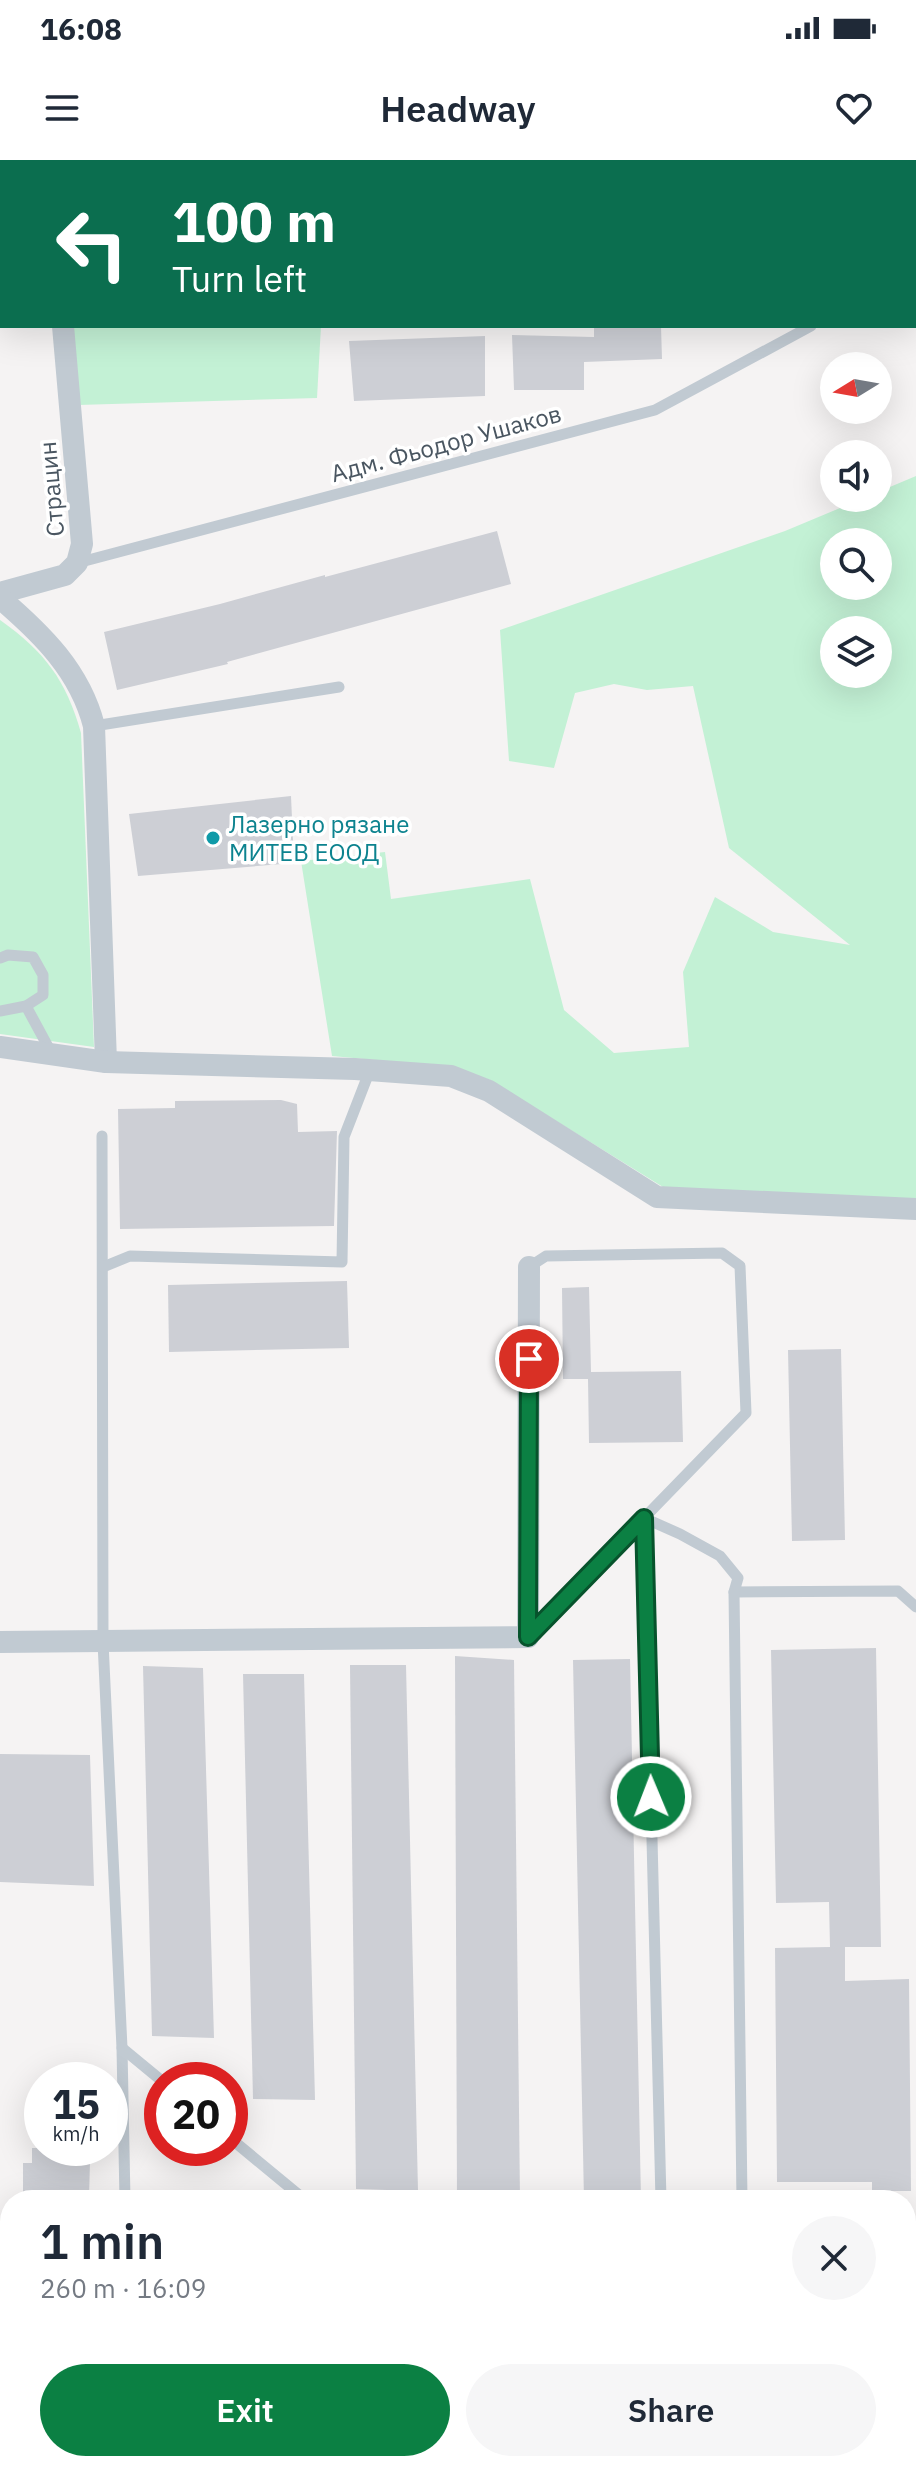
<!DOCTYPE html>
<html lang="en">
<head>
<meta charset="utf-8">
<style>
  :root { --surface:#fff; --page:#f6f6f7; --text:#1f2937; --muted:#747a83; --accent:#0b8043 }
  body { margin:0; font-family:"IBM Plex Sans",sans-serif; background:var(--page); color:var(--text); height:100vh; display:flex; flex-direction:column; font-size:30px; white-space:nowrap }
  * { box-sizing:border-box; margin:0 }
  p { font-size:26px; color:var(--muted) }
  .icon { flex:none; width:44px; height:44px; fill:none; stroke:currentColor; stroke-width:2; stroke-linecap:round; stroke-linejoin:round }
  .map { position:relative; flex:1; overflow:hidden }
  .drawer { position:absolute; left:0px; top:2030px; width:916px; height:282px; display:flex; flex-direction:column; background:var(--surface); border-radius:32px 32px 0 0; box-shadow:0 8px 32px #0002 }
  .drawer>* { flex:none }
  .guide { position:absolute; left:0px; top:0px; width:916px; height:168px; box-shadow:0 8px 32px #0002; background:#0b6e4f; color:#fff; overflow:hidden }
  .needle { width:52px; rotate:259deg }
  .buttons { position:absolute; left:820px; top:192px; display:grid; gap:16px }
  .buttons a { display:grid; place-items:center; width:72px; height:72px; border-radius:50%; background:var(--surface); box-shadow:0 8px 32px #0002; font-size:40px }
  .speed { position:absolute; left:24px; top:1902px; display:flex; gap:16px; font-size:40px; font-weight:700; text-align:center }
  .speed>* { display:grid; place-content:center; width:104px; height:104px; border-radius:50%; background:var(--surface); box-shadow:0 8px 32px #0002; line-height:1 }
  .speed small { font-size:20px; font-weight:400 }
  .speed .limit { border:12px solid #d22; background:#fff; color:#111 }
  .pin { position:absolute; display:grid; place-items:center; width:68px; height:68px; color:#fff; margin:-34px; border:4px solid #fff; border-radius:50%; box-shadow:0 2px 8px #0007 }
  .me { position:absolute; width:88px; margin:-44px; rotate:359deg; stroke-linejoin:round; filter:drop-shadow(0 0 6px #0008) }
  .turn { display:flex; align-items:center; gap:28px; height:168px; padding:0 40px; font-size:36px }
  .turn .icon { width:104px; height:104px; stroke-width:2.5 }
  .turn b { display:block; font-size:56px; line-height:68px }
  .round { display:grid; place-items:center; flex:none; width:84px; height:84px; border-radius:42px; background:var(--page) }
  .overview { display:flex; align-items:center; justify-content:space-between; height:136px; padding:0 40px }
  h1 { font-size:48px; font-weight:600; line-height:60px }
  .action { display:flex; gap:16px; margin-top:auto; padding:16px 40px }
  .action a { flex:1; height:92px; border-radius:48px; background:var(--accent); color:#fff; font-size:32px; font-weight:600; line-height:92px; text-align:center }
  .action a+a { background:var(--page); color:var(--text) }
  .status { display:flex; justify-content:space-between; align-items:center; height:56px; padding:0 40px; background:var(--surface); direction:ltr }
  .status svg { height:22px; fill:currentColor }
  header { display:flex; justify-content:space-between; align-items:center; height:104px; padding:0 40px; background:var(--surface); font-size:36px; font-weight:600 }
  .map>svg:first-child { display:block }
  .green { fill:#c3f1d5; fill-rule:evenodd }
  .building { fill:#cdcfd5 }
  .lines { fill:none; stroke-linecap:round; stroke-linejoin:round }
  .lane { stroke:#c1cad2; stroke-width:11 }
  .street { stroke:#c1cad2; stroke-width:22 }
  .route-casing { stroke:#07532c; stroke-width:20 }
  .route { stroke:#0b8043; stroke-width:14 }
  .culture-dot { fill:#0f9aa8; stroke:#fff; stroke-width:3 }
  .labels { text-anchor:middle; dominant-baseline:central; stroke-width:7; stroke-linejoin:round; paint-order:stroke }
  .street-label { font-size:24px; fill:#4a5661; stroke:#fff }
  .culture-label { font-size:24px; fill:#0d838f; stroke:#fff; text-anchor:start }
</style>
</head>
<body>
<div class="status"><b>16:08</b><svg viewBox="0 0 49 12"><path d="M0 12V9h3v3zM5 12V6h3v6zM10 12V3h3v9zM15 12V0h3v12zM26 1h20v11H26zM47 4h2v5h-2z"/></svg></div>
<header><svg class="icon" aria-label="menu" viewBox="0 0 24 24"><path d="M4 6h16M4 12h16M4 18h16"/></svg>Headway<svg class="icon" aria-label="heart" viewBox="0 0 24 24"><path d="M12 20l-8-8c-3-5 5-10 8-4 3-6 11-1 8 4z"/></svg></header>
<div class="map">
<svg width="916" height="2311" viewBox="0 0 916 2311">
  <rect width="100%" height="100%" fill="#f5f3f3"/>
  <g class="green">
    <polygon points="72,166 321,166 317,238 78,245"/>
    <path d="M 916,316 L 916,1040 L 663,1027 L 490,920 L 451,907 L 332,896 L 301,701 L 385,692 L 391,739 L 530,719 L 564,850 L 614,893 L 689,887 L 683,812 L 715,737 L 773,772 L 850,785 L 729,688 L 693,526 L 647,530 L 614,524 L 575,533 L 554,608 L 509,601 L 500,470 L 785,371 L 864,338 L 878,338 L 878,332 ZM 834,382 L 878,382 L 878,426 L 834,426 ZM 834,470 L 878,470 L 878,514 L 834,514 Z"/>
    <path d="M 0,460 C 45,492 66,520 81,573 L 94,887 L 0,874 Z"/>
  </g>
  <g class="building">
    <polygon points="594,166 661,166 662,199 584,202 584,230 514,230 512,175 594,177"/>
    <polygon points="485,176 485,236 354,241 349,181"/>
    <polygon points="497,371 511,424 227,502 228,504 117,530 104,472 220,444 325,415 325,417"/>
    <polygon points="291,636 294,703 138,716 129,654"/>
    <polygon points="281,940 297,944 298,972 337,971 334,1066 120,1069 118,949 175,948 175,941"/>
    <polygon points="347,1121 349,1188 169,1192 168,1125"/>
    <polygon points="589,1127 591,1212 681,1211 683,1282 589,1283 588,1219 563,1219 562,1128"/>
    <polygon points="841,1189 845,1380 792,1381 788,1190"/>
    <polygon points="876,1488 881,1787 845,1787 845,1821 909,1819 911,2031 872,2031 872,2022 777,2022 775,1788 830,1787 829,1742 776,1743 771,1490"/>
    <polygon points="455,1496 514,1500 520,2040 457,2040"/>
    <polygon points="630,1499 641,2040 584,2040 573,1500"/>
    <polygon points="350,1505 406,1505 418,2031 356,2029"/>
    <polygon points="143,1506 203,1508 214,1878 152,1876"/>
    <polygon points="243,1514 304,1514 315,1940 253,1939"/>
    <polygon points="0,1594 90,1595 94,1726 0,1722"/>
    <polygon points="32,1988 82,1988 83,2002 90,2002 89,2037 80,2037 80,2040 29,2040 29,2036 23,2036 23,2003 32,2003"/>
  </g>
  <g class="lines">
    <g class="lane">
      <polyline points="914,110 916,109"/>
      <polyline points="77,403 655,250 811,166"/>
      <polyline points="94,566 339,527"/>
      <polyline points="0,798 8,795 33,797 43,815 43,835 26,846 0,851"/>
      <polyline points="26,846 52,894"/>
      <polyline points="102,976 103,1482 122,1888 125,2040"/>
      <polyline points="103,1107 130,1096 342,1102 344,977 370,910"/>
      <polyline points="529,1107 546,1096 722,1093 740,1106 746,1253 644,1358 680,1374 720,1396 738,1418 734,1432 898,1431 916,1447"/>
      <polyline points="734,1432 742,2040"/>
      <polyline points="531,1474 644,1358 661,2040"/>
      <polyline points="122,1888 162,1921"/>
      <polyline points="230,1978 305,2040"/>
      <polyline points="130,2302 130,2311"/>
      <polyline points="745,2302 745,2311"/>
    </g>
    <g class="street">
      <polyline points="47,0 47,2"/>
      <polyline points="0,91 2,91"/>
      <polyline points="0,433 65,415 77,403 82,384 63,166"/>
      <path d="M 0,438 C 42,474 80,511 94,566 L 106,902"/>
      <polyline points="0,887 106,902 355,909 451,916 489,931 657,1037 916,1049"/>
      <polyline points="0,1482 528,1477 529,1107"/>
    </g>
  </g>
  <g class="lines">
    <g class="route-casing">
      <polyline id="route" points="529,1199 528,1477 644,1358 651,1637"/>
    </g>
    <use href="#route" class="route"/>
  </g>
  <circle class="culture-dot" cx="213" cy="678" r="8"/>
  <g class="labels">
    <g class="street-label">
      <text transform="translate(446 283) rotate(-15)">Адм. Фьодор Ушаков</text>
      <text transform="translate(51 329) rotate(-95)">Страцин</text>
    </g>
    <g class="culture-label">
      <text x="229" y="664">Лазерно рязане<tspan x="229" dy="28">МИТЕВ ЕООД</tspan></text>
    </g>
  </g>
</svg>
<div class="buttons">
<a><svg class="needle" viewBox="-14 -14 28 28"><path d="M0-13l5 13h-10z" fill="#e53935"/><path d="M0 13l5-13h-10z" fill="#747a83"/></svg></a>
<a><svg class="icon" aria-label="sound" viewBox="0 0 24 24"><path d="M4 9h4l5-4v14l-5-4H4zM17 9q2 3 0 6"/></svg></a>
<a><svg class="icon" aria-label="search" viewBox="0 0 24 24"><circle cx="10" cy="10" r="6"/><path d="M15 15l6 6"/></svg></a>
<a><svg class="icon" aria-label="layers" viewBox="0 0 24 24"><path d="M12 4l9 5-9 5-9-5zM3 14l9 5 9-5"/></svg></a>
</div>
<div class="speed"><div>15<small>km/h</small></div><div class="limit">20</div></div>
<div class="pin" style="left:529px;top:1199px;background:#d93025"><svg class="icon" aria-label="arrive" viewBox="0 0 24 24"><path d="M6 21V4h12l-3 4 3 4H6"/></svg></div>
<svg class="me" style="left:651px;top:1637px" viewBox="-20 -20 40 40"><circle r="17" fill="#0b8043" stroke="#fff" stroke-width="3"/><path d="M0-11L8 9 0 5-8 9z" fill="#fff"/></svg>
<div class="guide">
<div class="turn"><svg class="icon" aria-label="left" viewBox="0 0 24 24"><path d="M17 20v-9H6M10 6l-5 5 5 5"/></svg><div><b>100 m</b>Turn left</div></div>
</div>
<section class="drawer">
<div class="overview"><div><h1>1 min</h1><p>260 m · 16:09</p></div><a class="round"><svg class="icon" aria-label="close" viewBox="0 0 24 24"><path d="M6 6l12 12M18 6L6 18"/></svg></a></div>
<div class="action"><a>Exit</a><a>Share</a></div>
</section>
</div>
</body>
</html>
